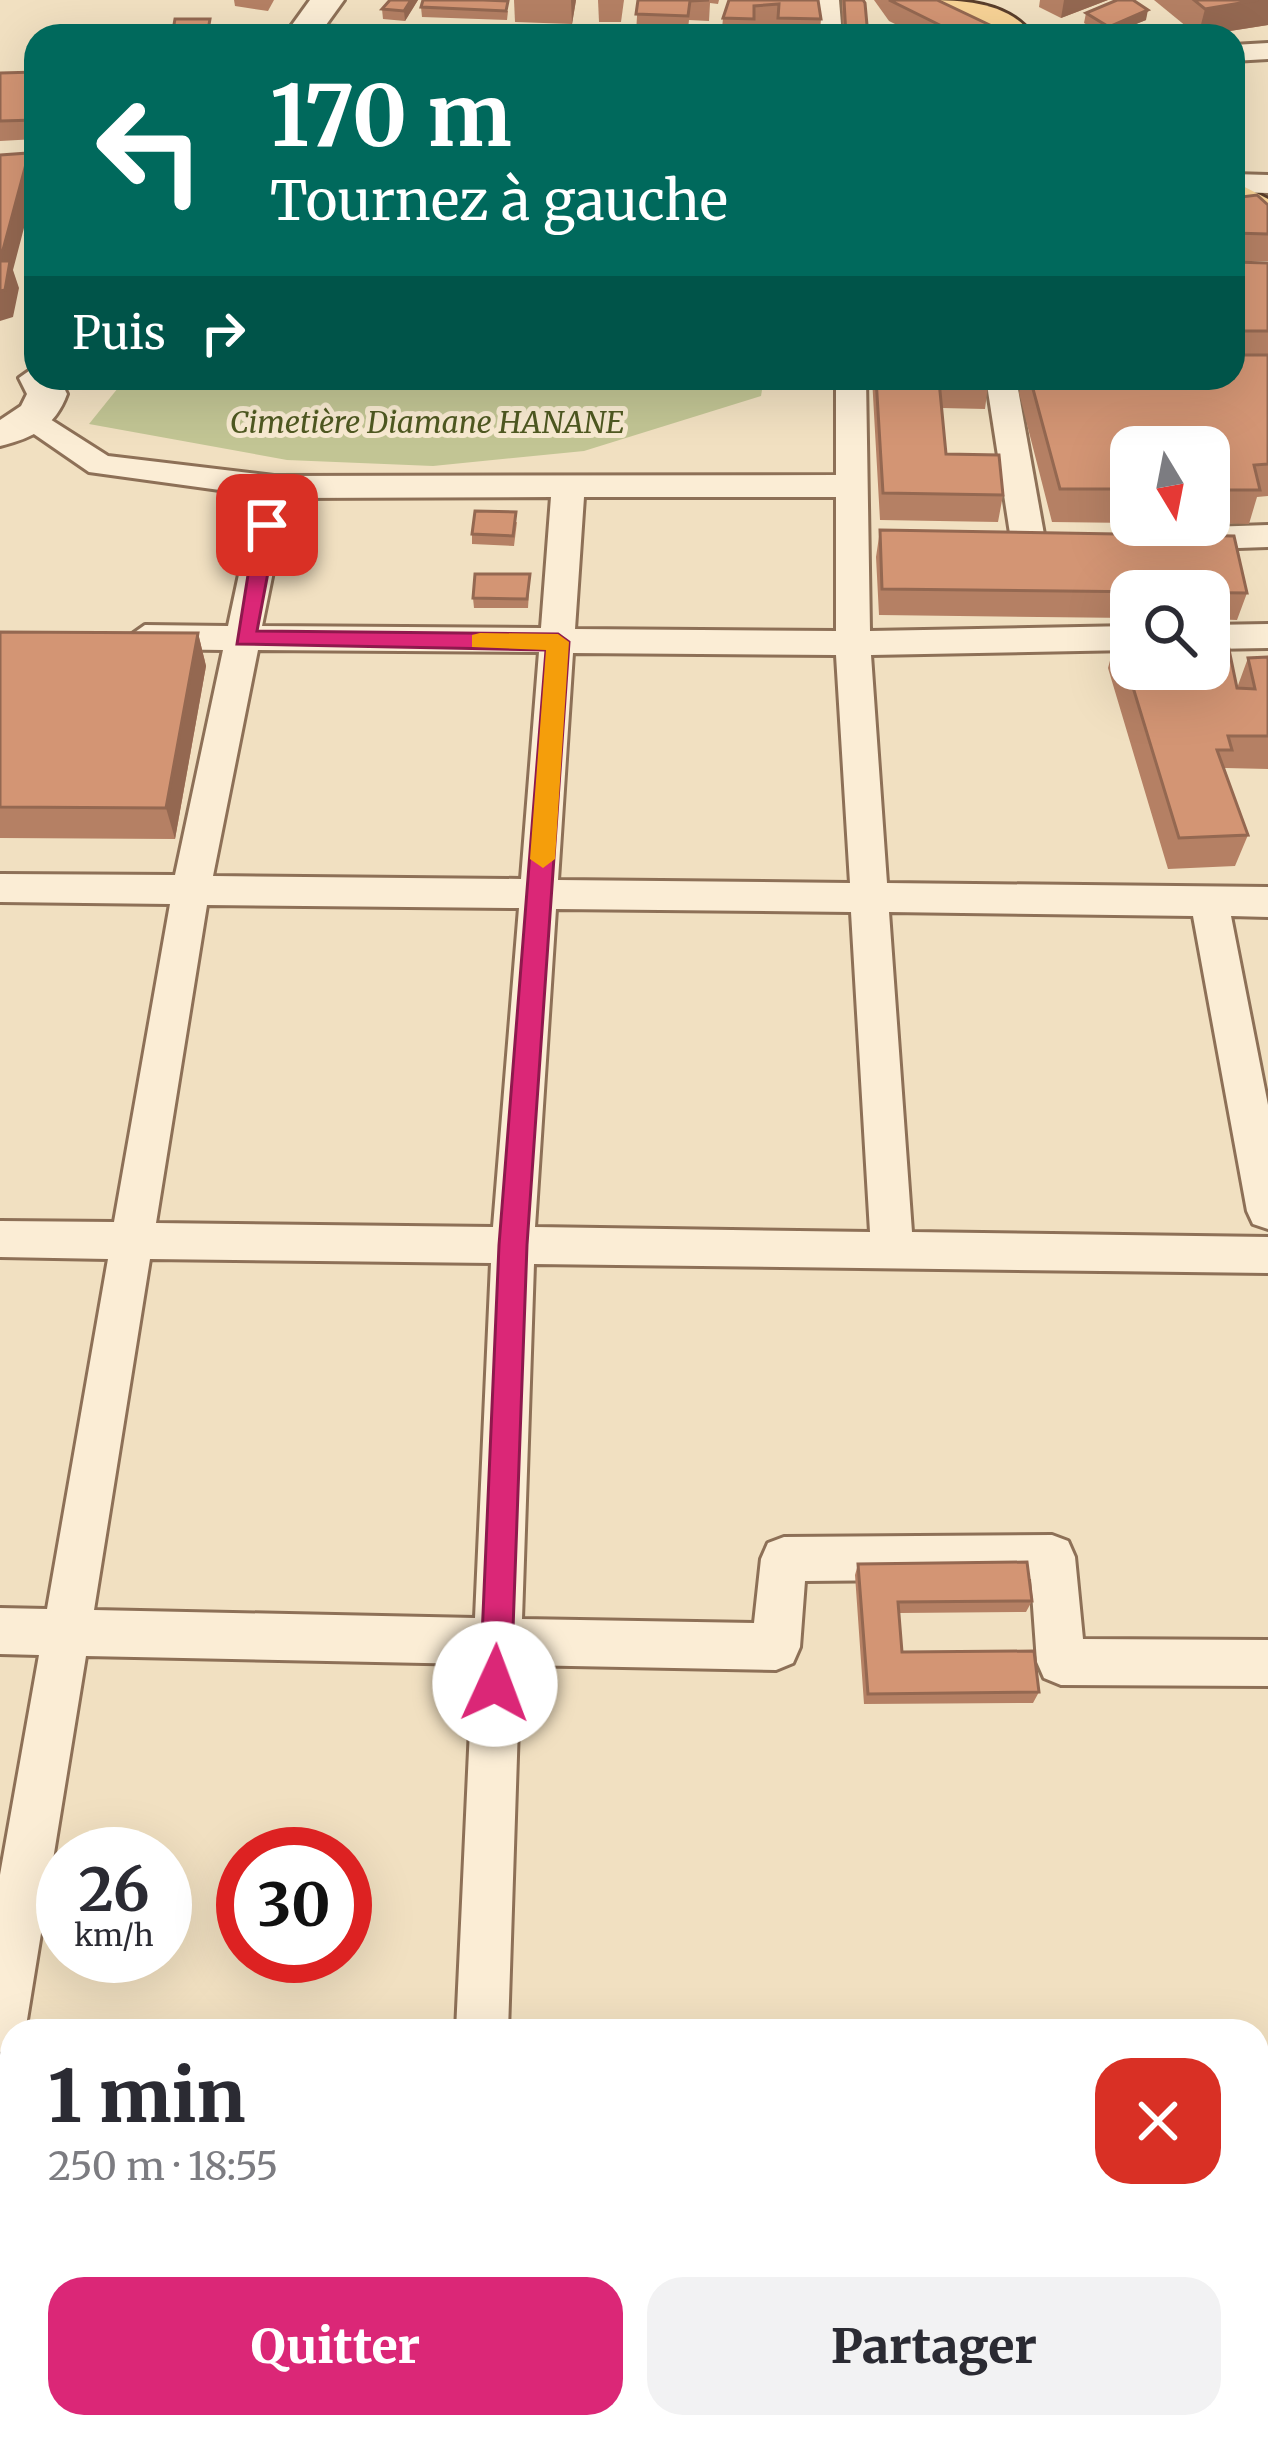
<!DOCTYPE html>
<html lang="fr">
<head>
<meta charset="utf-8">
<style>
  :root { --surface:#fff; --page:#f2f2f3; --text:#2b2b33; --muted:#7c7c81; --accent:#db2777 }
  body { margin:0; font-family:Merriweather,serif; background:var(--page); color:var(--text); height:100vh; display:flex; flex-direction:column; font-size:45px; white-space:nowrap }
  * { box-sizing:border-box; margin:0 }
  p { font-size:39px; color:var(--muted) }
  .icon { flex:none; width:66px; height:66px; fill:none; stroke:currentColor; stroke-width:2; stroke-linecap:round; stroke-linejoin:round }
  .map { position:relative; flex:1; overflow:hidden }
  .side { position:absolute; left:0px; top:2019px; width:1269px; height:420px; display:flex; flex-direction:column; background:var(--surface); border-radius:36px 36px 0 0; box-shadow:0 12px 48px #0002 }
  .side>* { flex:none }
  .hud { position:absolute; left:24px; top:24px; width:1221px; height:366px; border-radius:36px; box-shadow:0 12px 48px #0002; background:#00695c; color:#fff; overflow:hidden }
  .needle { width:78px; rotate:170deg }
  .controls { position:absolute; left:1110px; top:426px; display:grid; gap:24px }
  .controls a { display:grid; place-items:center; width:120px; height:120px; border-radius:24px; background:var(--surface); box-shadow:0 12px 48px #0002; font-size:60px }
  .speed { position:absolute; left:36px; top:1827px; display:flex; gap:24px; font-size:60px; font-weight:700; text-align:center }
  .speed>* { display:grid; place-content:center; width:156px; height:156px; border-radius:50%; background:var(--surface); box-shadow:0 12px 48px #0002; line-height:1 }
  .speed small { font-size:30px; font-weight:400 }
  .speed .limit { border:18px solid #d22; background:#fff; color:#111 }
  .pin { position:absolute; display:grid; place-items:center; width:102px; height:102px; color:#fff; margin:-51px; border-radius:24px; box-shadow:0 6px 18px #0006 }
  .me { position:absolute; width:132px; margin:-66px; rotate:2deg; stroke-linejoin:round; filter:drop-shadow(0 0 9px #0008) }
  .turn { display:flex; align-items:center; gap:42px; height:252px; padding:0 48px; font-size:54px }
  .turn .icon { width:156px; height:156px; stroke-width:2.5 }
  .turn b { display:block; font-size:84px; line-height:102px }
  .then { display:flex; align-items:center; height:114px; padding:0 48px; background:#0003; gap:24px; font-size:45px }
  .round { display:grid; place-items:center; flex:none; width:126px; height:126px; border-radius:36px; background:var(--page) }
  .headline { display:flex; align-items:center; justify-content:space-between; height:204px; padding:0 48px }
  h1 { font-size:72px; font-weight:800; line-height:90px }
  .action { display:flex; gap:24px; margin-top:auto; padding:24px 48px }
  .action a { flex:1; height:138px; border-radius:36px; background:var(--accent); color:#fff; font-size:48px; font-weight:800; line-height:138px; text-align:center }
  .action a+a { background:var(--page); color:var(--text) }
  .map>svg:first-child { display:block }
  .cemetery { fill:#c2c594 }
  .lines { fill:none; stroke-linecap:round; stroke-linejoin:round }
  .minor-casing { stroke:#8d7057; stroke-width:6 }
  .tertiary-casing { stroke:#8d7057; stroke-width:6 }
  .primary-casing { stroke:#5a3e2b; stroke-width:6 }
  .minor { fill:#fbedd5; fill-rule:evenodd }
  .tertiary { fill:#fbedd5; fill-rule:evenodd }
  .primary { fill:#f8d396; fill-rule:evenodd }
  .wall { fill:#b58064; fill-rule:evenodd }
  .shaded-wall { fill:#946851 }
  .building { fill:#d39574; stroke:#946851; stroke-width:3 }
  .route { fill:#db2777; stroke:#8e194d; stroke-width:3 }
  .slow { fill:#f59e0b }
  .labels { text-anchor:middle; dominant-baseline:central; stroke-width:10; stroke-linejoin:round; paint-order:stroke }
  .far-park-label { font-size:30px; font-style:italic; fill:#4f5921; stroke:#f8ead1 }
</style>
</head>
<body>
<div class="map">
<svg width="1268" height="2439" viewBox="0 0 1268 2439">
  <rect width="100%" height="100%" fill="#f1e0c1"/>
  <polygon class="cemetery" points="126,378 764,378 761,396 584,451 433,466 287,460 89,424"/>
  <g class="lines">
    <g class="minor-casing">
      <g id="minor">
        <polygon points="813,0 839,0 842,36 816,36"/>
        <polygon points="302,26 373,28 386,36 290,36 293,28"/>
        <polygon points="1268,43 1268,59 1233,61 1233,45"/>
        <polygon points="1233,174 1268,175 1268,193 1233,192"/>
        <path d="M 836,378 L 866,378 L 870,631 L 1131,626 L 1131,650 L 871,655 L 887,883 L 1268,887 L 1268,917 L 1231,916 L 1268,1105 L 1268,1229 L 1253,1224 L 1247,1211 L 1193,916 L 889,912 L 912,1232 L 1268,1237 L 1268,1273 L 534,1264 L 522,1619 L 754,1623 L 761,1559 L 768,1543 L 784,1537 L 1052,1535 L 1068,1541 L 1075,1557 L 1083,1639 L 1268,1640 L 1268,1686 L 1061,1685 L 1044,1678 L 1037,1662 L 1031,1579 L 805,1581 L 800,1647 L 793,1663 L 776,1670 L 520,1665 L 508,2031 L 456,2031 L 473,1664 L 86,1656 L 26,2026 L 12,2031 L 12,2047 L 0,2052 L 0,1875 L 39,1655 L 0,1654 L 0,1608 L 47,1609 L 108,1259 L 0,1257 L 0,1221 L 114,1222 L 170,904 L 0,902 L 0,874 L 175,875 L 223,650 L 145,649 L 128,637 L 145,625 L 228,626 L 256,495 L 89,472 L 15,421 L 31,411 L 42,414 L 108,456 L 274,476 L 836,475 ZM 551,497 L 541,628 L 262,626 L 288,498 ZM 584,497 L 836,497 L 836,631 L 575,629 ZM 258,650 L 539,652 L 521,879 L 213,876 ZM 573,653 L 836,655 L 850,883 L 558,880 ZM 207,905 L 519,908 L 493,1227 L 156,1223 ZM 556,909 L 851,912 L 870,1232 L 535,1227 ZM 150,1259 L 491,1263 L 475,1618 L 94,1610 Z"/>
        <polygon points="986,378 1016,378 1045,540 1040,548 1028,551 1011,540"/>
        <polygon points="1268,525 1268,547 1179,550 1162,539 1179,528"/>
        <polygon points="1268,624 1268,648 1209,649 1209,625"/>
        <rect x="0" y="2127" width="12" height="54"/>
        <rect x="1257" y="2174" width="11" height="54"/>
        <polygon points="437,2427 495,2427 494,2439 436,2439"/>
      </g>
    </g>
    <g class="tertiary-casing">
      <g id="tertiary">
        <polygon points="310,0 344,0 318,36 284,36"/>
        <path d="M 36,366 L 36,378 L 59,378 L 67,394 C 55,427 33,438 0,446 L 0,420 L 21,406 L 27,394 L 19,378 Z"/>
      </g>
    </g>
    <g class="primary-casing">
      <g id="primary">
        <path d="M 924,0 C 961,0 1009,1 1033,36 L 981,36 Z"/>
        <polygon points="1233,181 1268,199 1268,234 1233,215"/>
      </g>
    </g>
    <use href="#minor" class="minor"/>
    <use href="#tertiary" class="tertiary"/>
    <use href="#primary" class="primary"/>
  </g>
  <g class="wall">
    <polygon points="234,0 274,0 268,11 235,6"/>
    <polygon points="390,0 418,0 405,21 383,19 382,9"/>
    <polygon points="514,0 576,0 572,24 515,22"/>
    <polygon points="598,0 624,0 621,22 599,22"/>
    <path d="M 638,0 L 719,0 L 718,4 L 710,3 L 709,21 L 689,20 L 688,29 L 722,29 L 723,18 L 729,0 L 818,0 L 821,19 L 820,31 L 636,33 ZM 778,24 L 777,30 L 753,30 L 753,25 Z"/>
    <polygon points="842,0 863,0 868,36 843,36"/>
    <polygon points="874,0 937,0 1013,36 919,36 889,21"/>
    <polygon points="1040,0 1108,0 1061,18 1039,7"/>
    <polygon points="1154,0 1268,0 1268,25 1198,36"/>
    <polygon points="421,7 508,11 507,20 422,17"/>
    <polygon points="1086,13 1146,20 1105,36 1084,23"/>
    <polygon points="36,72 36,139 0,141 0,73"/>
    <polygon points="1233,198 1268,205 1268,261 1233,261"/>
    <polygon points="36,213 36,261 27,234 32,228"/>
    <polygon points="1233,262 1268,263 1268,496 1257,497 1249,524 1209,523 1209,447 1131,447 1131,523 1052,522 1019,393 1022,378 1233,378"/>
    <polygon points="872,378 989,378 985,409 942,408 946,454 1003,495 998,522 880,520"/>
    <polygon points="517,522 514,546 472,544 472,534"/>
    <polygon points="880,530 1247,593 1237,620 1209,619 1209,591 1131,591 1131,618 879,615 876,557"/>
    <polygon points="530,574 528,608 474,608 473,598"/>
    <polygon points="0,632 198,633 206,666 175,839 0,838"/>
    <polygon points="1117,635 1237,688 1248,658 1268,657 1268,769 1225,768 1224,770 1248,835 1235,866 1168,869 1108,668"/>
    <polygon points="858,1564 1032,1601 1026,1612 899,1613 902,1652 1039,1692 1033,1703 864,1704 855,1575"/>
  </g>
  <g class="shaded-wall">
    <polygon points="411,0 418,0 405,21 404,11"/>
    <polygon points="571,0 576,0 572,24"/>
    <polygon points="1064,0 1108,0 1061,18"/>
    <polygon points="1258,0 1268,0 1268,25 1198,36 1205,9"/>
    <polygon points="1148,10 1146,20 1107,36 1109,27"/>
    <polygon points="29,153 36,182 13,270 19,288 13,317 0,321 0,261"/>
    <polygon points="198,633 206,666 175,839 166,808"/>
  </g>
  <g class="building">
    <polygon points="390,0 411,0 404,11 382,9"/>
    <polygon points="423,0 483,0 508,1 506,11 421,7"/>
    <polygon points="638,0 709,0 690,1 688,16 636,14"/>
    <polygon points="729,0 818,0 821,19 778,18 779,4 754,6 754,19 723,18"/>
    <polygon points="844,0 863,0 865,3 868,36 846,36"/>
    <polygon points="889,0 937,0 1013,36 962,36"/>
    <polygon points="1117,0 1133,0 1148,10 1109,27 1086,13"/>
    <polygon points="1194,0 1258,0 1205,9"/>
    <polygon points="175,19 210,19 207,36 172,36"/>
    <polygon points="663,28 821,31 821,36 662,36"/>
    <polygon points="36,72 36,120 0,121 0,73"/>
    <polygon points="29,153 0,261 10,261 5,290 0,291 0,155"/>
    <polygon points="1257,195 1268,205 1268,234 1233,233 1233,198"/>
    <polygon points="36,224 36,234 27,234"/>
    <polygon points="1233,262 1268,263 1268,331 1233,331"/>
    <polygon points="1233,355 1268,355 1268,464 1254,465 1260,490 1209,490 1209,447 1131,447 1131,489 1060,489 1030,378 1233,378"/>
    <polygon points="876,378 989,378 989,382 939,381 946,454 999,455 1003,495 883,493"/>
    <polygon points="475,511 516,512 513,536 472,534"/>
    <polygon points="880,530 1234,536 1247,593 882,589"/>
    <polygon points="475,574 530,574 527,599 473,598"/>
    <polygon points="0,632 198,633 166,808 0,807"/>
    <polygon points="1117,635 1131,635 1131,669 1209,669 1209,635 1226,635 1237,688 1255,689 1248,658 1268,657 1268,736 1228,736 1232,750 1217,750 1248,835 1179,838"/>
    <polygon points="1027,1562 1032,1601 898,1602 902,1652 1034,1651 1039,1692 868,1694 858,1564"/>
    <rect x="1257" y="2324" width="11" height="73"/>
  </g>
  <polygon class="route" points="267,518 277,525 257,631 558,634 569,642 527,1245 511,1684 506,1695 495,1700 484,1695 480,1684 499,1245 546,650 237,644 256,525"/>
  <polygon class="slow" points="480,633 558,634 569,642 555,859 543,868 530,859 546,650 472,647 472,635"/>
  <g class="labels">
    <g class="far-park-label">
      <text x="427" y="422">Cimetière Diamane HANANE</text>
    </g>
  </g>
</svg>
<div class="controls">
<a><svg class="needle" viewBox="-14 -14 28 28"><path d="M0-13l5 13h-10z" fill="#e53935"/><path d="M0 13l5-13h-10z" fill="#7c7c81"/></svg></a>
<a><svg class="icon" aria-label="search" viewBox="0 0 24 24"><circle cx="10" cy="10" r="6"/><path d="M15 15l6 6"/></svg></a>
</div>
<div class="speed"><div>26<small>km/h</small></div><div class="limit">30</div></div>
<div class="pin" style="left:267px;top:525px;background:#d93025"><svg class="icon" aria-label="arrive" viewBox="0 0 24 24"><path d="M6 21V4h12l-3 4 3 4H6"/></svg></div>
<svg class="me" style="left:495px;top:1684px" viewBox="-20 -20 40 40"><circle r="19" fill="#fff"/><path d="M0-13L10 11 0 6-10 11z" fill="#db2777"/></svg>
<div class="hud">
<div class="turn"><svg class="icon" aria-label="left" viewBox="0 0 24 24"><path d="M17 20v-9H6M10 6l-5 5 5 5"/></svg><div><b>170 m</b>Tournez à gauche</div></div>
<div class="then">Puis<svg class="icon" aria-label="right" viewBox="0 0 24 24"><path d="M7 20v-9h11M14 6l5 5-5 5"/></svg></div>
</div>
<section class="side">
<div class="headline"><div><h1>1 min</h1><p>250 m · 18:55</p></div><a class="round" style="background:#d93025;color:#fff"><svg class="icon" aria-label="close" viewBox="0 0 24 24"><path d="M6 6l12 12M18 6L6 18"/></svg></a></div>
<div class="action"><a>Quitter</a><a>Partager</a></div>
</section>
</div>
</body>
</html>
